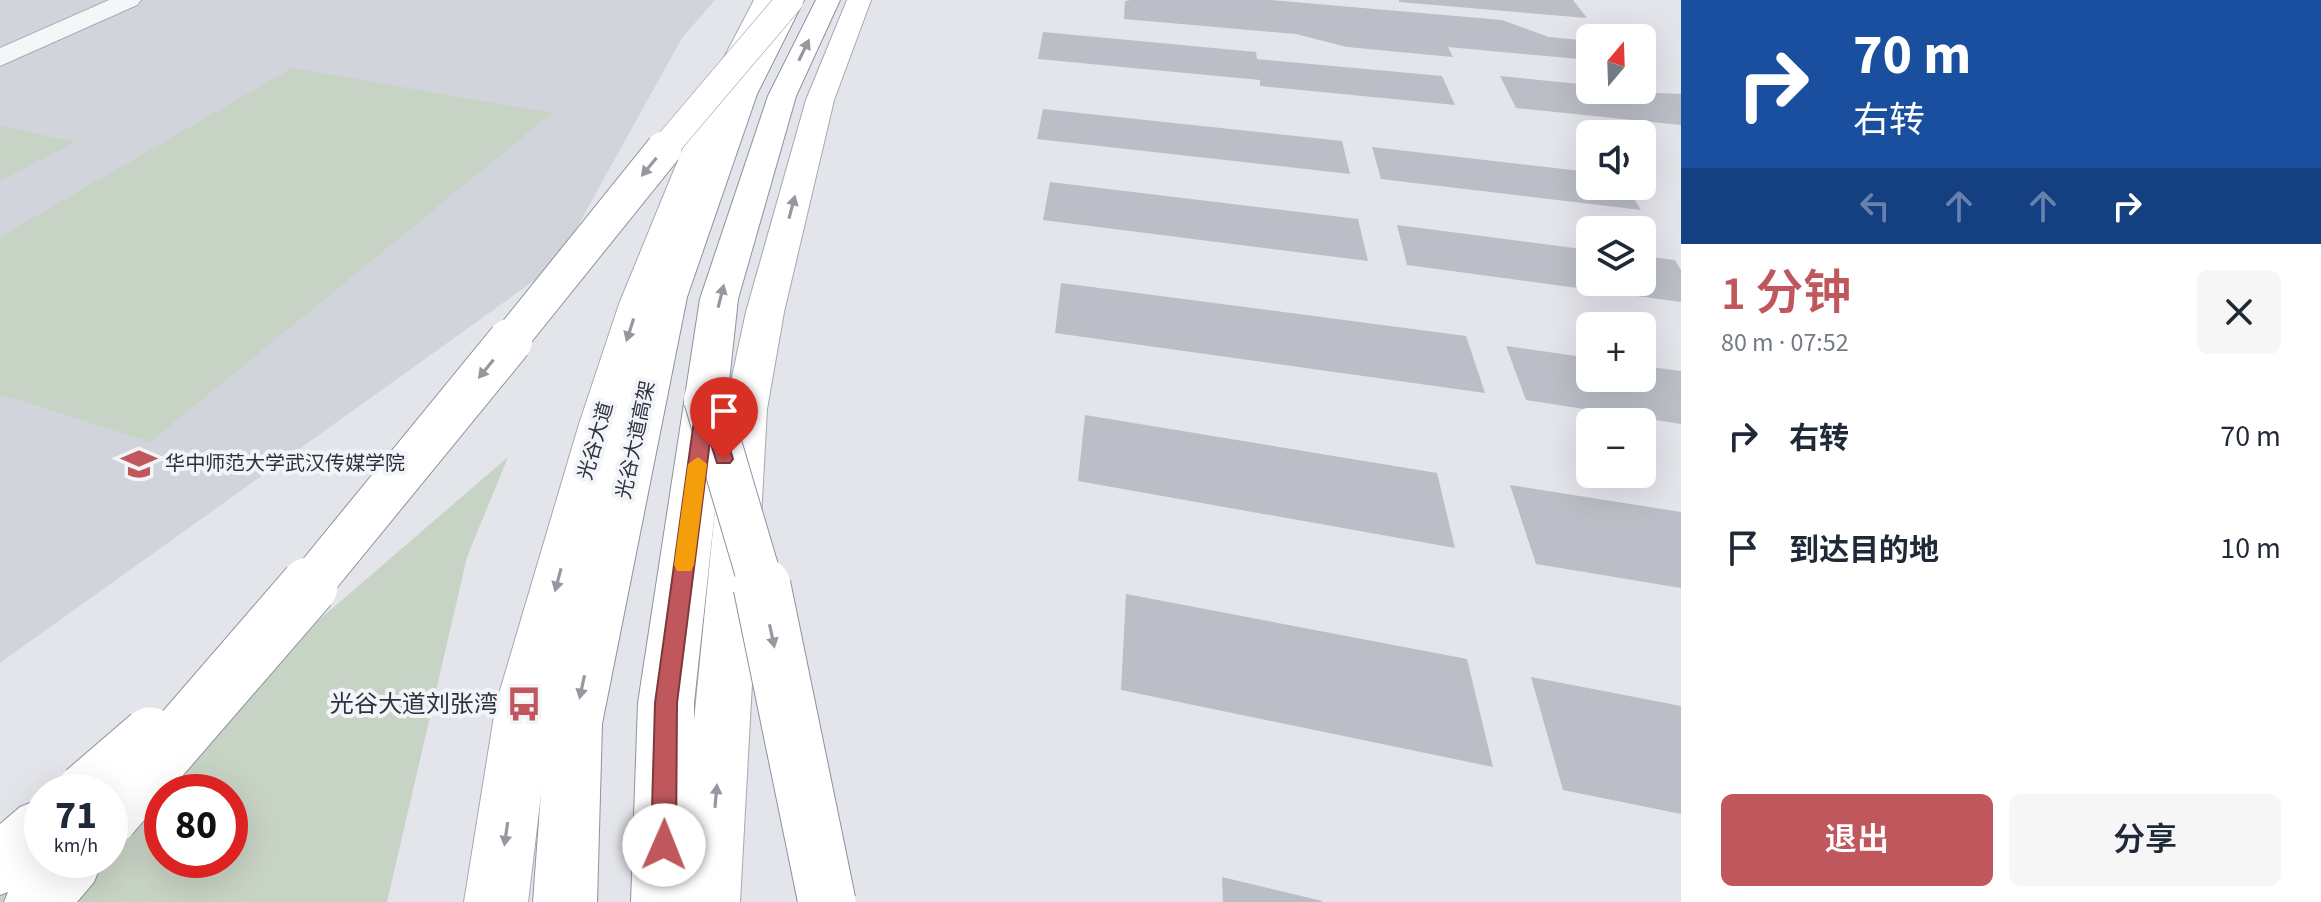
<!DOCTYPE html>
<html lang="zh">
<head>
<meta charset="utf-8">
<style>
  :root { --surface:#fff; --page:#f6f6f7; --text:#1f2937; --muted:#747a83; --accent:#c0575d }
  body { margin:0; font-family:"Source Sans 3","Noto Sans SC",sans-serif; background:var(--page); color:var(--text); height:100vh; display:flex; flex-direction:column; font-size:30px; white-space:nowrap }
  * { box-sizing:border-box; margin:0 }
  p { font-size:26px; color:var(--muted) }
  .icon { flex:none; width:44px; height:44px; fill:none; stroke:currentColor; stroke-width:2; stroke-linecap:round; stroke-linejoin:round }
  .map { position:relative; flex:1; overflow:hidden }
  .panel { display:flex; flex-direction:column; background:var(--surface); width:640px }
  .panel>* { flex:none }
  .guide { background:#1a4fa0; color:#fff; overflow:hidden }
  .needle { width:52px; rotate:19deg }
  .buttons { position:absolute; left:1576px; top:24px; display:grid; gap:16px }
  .buttons a { display:grid; place-items:center; width:80px; height:80px; border-radius:12px; background:var(--surface); box-shadow:0 8px 32px #0002; font-size:40px }
  .speed { position:absolute; left:24px; top:774px; display:flex; gap:16px; font-size:40px; font-weight:700; text-align:center }
  .speed>* { display:grid; place-content:center; width:104px; height:104px; border-radius:50%; background:var(--surface); box-shadow:0 8px 32px #0002; line-height:1 }
  .speed small { font-size:20px; font-weight:400 }
  .speed .limit { border:12px solid #d22; background:#fff; color:#111 }
  .pin { position:absolute; display:grid; place-items:center; width:68px; height:68px; color:#fff; margin:-82px -34px; border-radius:50% 50% 50% 0; rotate:-45deg; box-shadow:0 0 8px #0007 }
  .pin .icon { rotate:45deg }
  .me { position:absolute; width:88px; margin:-44px; rotate:1deg; stroke-linejoin:round; filter:drop-shadow(0 0 6px #0008) }
  .turn { display:flex; align-items:center; gap:28px; height:168px; padding:0 40px; font-size:36px }
  .turn .icon { width:104px; height:104px; stroke-width:2.5 }
  .turn b { display:block; font-size:56px; line-height:68px }
  .lanes { display:flex; align-items:center; height:76px; padding:0 40px; background:#0003; justify-content:center; gap:40px; direction:ltr }
  .lanes .off { opacity:.35 }
  .round { display:grid; place-items:center; flex:none; width:84px; height:84px; border-radius:12px; background:var(--page) }
  .headline { display:flex; align-items:center; justify-content:space-between; height:136px; padding:0 40px }
  h1 { font-size:48px; font-weight:600; line-height:60px; color:var(--accent) }
  .cta { display:flex; gap:16px; margin-top:auto; padding:16px 40px }
  .cta a { flex:1; height:92px; border-radius:12px; background:var(--accent); color:#fff; font-size:32px; font-weight:600; line-height:92px; text-align:center }
  .cta a+a { background:var(--page); color:var(--text) }
  ul { padding:0; list-style:none }
  li { display:flex; align-items:center; gap:24px; height:112px; padding:0 40px }
  li div { flex:1 }
  li b { display:block; font-size:30px }
  li em { font-style:normal }
  main { display:flex; flex:1; min-height:0 }
  .map>svg:first-child { display:block }
  .built { fill:#d1d4db }
  .green { fill:#c7d3c5; fill-rule:evenodd }
  .building { fill:#bbbec6 }
  .lines { fill:none; stroke-linecap:round; stroke-linejoin:round }
  .minor-casing { stroke:#a9acb4; stroke-width:2 }
  .major-casing { stroke:#a4a9b4; stroke-width:2 }
  .highway-casing { stroke:#8c929f; stroke-width:2 }
  .minor { fill:#f5f6f8; fill-rule:evenodd }
  .major { fill:#fff; fill-rule:evenodd }
  .highway { fill:#fff; fill-rule:evenodd }
  .highway-bridge-far3-casing { stroke:#8c929f; stroke-width:28; stroke-linecap:butt }
  .highway-bridge-far2-casing { stroke:#8c929f; stroke-width:37; stroke-linecap:butt }
  .highway-bridge-far1-casing { stroke:#8c929f; stroke-width:46; stroke-linecap:butt }
  .highway-bridge-casing { stroke:#8c929f; stroke-width:59; stroke-linecap:butt }
  .highway-bridge-far3 { stroke:#fff; stroke-width:27 }
  .highway-bridge-far2 { stroke:#fff; stroke-width:35 }
  .highway-bridge-far1 { stroke:#fff; stroke-width:44 }
  .highway-bridge { stroke:#fff; stroke-width:57 }
  .oneway { fill:#9698a0 }
  .route { fill:#c0575d; stroke:#7d393c; stroke-width:2 }
  .slow { fill:#f59e0b }
  .labels { text-anchor:middle; dominant-baseline:central; stroke-width:8; stroke-linejoin:round; paint-order:stroke }
  .street-label { font-size:20px; fill:#2d3240; stroke:#f3f4f7 }
  .poi-label { font-size:20px; fill:#2d3240; stroke:#f3f4f7; text-anchor:start }
  .near-poi-label { font-size:24px; fill:#2d3240; stroke:#f3f4f7; text-anchor:end }
</style>
</head>
<body>
<main>
<div class="map">
<svg width="1681" height="902" viewBox="0 0 1681 902">
  <rect width="100%" height="100%" fill="#e3e5ea"/>
  <polygon class="built" points="0,0 715,0 682,38 556,265 0,663"/>
  <g class="green">
    <polygon points="292,68 552,113 150,442 0,394 0,237"/>
    <polygon points="0,126 75,142 0,181"/>
    <path d="M 508,457 L 467,557 L 387,902 L 0,902 L 0,894 L 42,860 L 110,860 L 110,800 ZM 162,792 L 230,792 L 230,860 L 162,860 Z"/>
  </g>
  <g class="building">
    <polygon points="1131,0 1271,0 1502,20 1549,37 1590,41 1590,60 1448,47 1453,57 1347,47 1296,34 1124,19 1125,1"/>
    <polygon points="1399,0 1573,0 1587,18 1399,2"/>
    <polygon points="1043,32 1256,52 1257,59 1442,76 1455,105 1260,86 1260,80 1038,59"/>
    <polygon points="1500,76 1590,85 1590,90 1681,94 1681,125 1516,108"/>
    <polygon points="1043,109 1342,141 1350,174 1037,139"/>
    <polygon points="1372,147 1590,172 1590,186 1626,186 1641,210 1381,179"/>
    <polygon points="1050,182 1358,219 1368,261 1043,220"/>
    <polygon points="1397,225 1590,250 1590,282 1642,282 1642,256 1675,260 1681,270 1681,302 1407,265"/>
    <polygon points="1061,283 1466,336 1485,393 1055,333"/>
    <polygon points="1506,346 1590,358 1590,378 1642,378 1642,366 1681,371 1681,424 1526,400"/>
    <polygon points="1085,415 1437,473 1455,548 1078,481"/>
    <polygon points="1510,485 1681,512 1681,588 1536,564"/>
    <polygon points="1126,594 1467,659 1493,767 1121,690"/>
    <polygon points="1531,677 1681,706 1681,814 1563,790"/>
    <polygon points="1222,877 1322,901 1322,902 1223,902"/>
  </g>
  <g class="lines">
    <g class="minor-casing">
      <polygon id="minor" points="109,0 141,0 137,5 0,66 0,48"/>
    </g>
    <g class="major-casing">
      <g id="major">
        <polygon points="754,0 778,0 734,92 657,304 621,424 552,704 528,902 464,902 496,704 579,424 619,304 706,92"/>
        <polygon points="847,0 871,0 834,100 784,312 767,409 740,902 676,902 725,409 746,312 806,100"/>
      </g>
    </g>
    <g class="highway-casing">
      <g id="highway">
        <polygon points="780,0 804,0 757,94 687,297 602,724 597,902 533,902 546,724 649,297 729,94"/>
        <polygon points="816,0 840,0 796,96 738,299 694,703 695,902 631,902 638,703 700,299 768,96"/>
        <polygon points="42,798 42,860 103,860 94,882 77,902 4,902 8,892 0,895 0,824 20,807"/>
      </g>
    </g>
    <use href="#minor" class="minor"/>
    <use href="#major" class="major"/>
    <use href="#highway" class="highway"/>
    <g class="highway-bridge-far3-casing">
      <polyline id="highway-bridge-far3" points="662,151 790,0"/>
    </g>
    <g class="highway-bridge-far2-casing">
      <polyline id="highway-bridge-far2" points="508,343 664,149"/>
    </g>
    <g class="highway-bridge-far1-casing">
      <g id="highway-bridge-far1">
        <polyline points="706,399 762,588"/>
        <polyline points="308,588 510,341"/>
      </g>
    </g>
    <g class="highway-bridge-casing">
      <g id="highway-bridge">
        <polyline points="762,586 827,902"/>
        <polyline points="85,792 150,736"/>
        <polyline points="110,816 309,586"/>
      </g>
    </g>
    <use href="#highway-bridge-far3" class="highway-bridge-far3"/>
    <use href="#highway-bridge-far2" class="highway-bridge-far2"/>
    <use href="#highway-bridge-far1" class="highway-bridge-far1"/>
    <use href="#highway-bridge" class="highway-bridge"/>
  </g>
  <defs><path id="oneway-solid" d="M-6-.8H1V-3.2L6.5 0L1 3.2V.8H-6Z" transform="scale(2)"/></defs>
  <g class="oneway">
    <use href="#oneway-solid" transform="translate(804 50) rotate(-64)"/>
    <use href="#oneway-solid" transform="translate(649 167) rotate(129)"/>
    <use href="#oneway-solid" transform="translate(792 207) rotate(-75)"/>
    <use href="#oneway-solid" transform="translate(721 296) rotate(-76)"/>
    <use href="#oneway-solid" transform="translate(630 330) rotate(108)"/>
    <use href="#oneway-solid" transform="translate(486 369) rotate(129)"/>
    <use href="#oneway-solid" transform="translate(558 580) rotate(105)"/>
    <use href="#oneway-solid" transform="translate(772 636) rotate(78)"/>
    <use href="#oneway-solid" transform="translate(582 687) rotate(102)"/>
    <use href="#oneway-solid" transform="translate(716 796) rotate(-85)"/>
    <use href="#oneway-solid" transform="translate(506 834) rotate(98)"/>
  </g>
  <polygon class="route" points="706,394 715,399 733,459 730,463 717,463 710,441 677,703 676,845 673,854 664,858 655,854 651,845 655,703 697,399"/>
  <polygon class="slow" points="698,457 707,464 694,565 691,571 677,571 674,565 688,464"/>
  <defs>
    <g id="university-bare" transform="scale(2.76)"><path d="M0-5L7-2L0 1L-7-2ZM-4 1L0 2.5L4 1V4Q0 6-4 4Z" fill="#c0575d" stroke="#f3f4f7" stroke-width="2.5" paint-order="stroke"/></g>
    <g id="bus-bare" transform="scale(2.76)"><path d="M-5-6H5V4H4V6H2V4H-2V6H-4V4H-5ZM-3.5-4V0h7V-4ZM-3.5 1.2v1.5H-2V1.2ZM2 1.2v1.5H3.5V1.2Z" fill="#c0575d" stroke="#f3f4f7" stroke-width="2.5" paint-order="stroke"/></g>
  </defs>
  <g fill-rule="evenodd">
    <use href="#university-bare" x="139" y="464"/>
    <use href="#bus-bare" x="524" y="704"/>
  </g>
  <g class="labels">
    <g class="street-label">
      <text transform="translate(636 440) rotate(-78)">光谷大道高架</text>
      <text transform="translate(596 441) rotate(-74)">光谷大道</text>
    </g>
    <g class="poi-label">
      <text x="165" y="464">华中师范大学武汉传媒学院</text>
    </g>
    <g class="near-poi-label">
      <text x="498" y="704">光谷大道刘张湾</text>
    </g>
  </g>
</svg>
<div class="buttons">
<a><svg class="needle" viewBox="-14 -14 28 28"><path d="M0-13l5 13h-10z" fill="#e53935"/><path d="M0 13l5-13h-10z" fill="#747a83"/></svg></a>
<a><svg class="icon" aria-label="sound" viewBox="0 0 24 24"><path d="M4 9h4l5-4v14l-5-4H4zM17 9q2 3 0 6"/></svg></a>
<a><svg class="icon" aria-label="layers" viewBox="0 0 24 24"><path d="M12 4l9 5-9 5-9-5zM3 14l9 5 9-5"/></svg></a>
<a>+</a>
<a>−</a>
</div>
<div class="speed"><div>71<small>km/h</small></div><div class="limit">80</div></div>
<div class="pin" style="left:724px;top:459px;background:#d93025"><svg class="icon" aria-label="arrive" viewBox="0 0 24 24"><path d="M6 21V4h12l-3 4 3 4H6"/></svg></div>
<svg class="me" style="left:664px;top:845px" viewBox="-20 -20 40 40"><circle r="19" fill="#fff"/><path d="M0-13L10 11 0 6-10 11z" fill="#c0575d"/></svg>
</div>
<section class="panel">
<div class="guide">
<div class="turn"><svg class="icon" aria-label="right" viewBox="0 0 24 24"><path d="M7 20v-9h11M14 6l5 5-5 5"/></svg><div><b>70 m</b>右转</div></div>
<div class="lanes"><svg class="icon off" aria-label="left" viewBox="0 0 24 24"><path d="M17 20v-9H6M10 6l-5 5 5 5"/></svg><svg class="icon off" aria-label="ahead" viewBox="0 0 24 24"><path d="M12 20V5M6 11l6-6 6 6"/></svg><svg class="icon off" aria-label="ahead" viewBox="0 0 24 24"><path d="M12 20V5M6 11l6-6 6 6"/></svg><svg class="icon" aria-label="right" viewBox="0 0 24 24"><path d="M7 20v-9h11M14 6l5 5-5 5"/></svg></div>
</div>
<div class="headline"><div><h1>1 分钟</h1><p>80 m · 07:52</p></div><a class="round"><svg class="icon" aria-label="close" viewBox="0 0 24 24"><path d="M6 6l12 12M18 6L6 18"/></svg></a></div>
<ul>
<li><svg class="icon" aria-label="right" viewBox="0 0 24 24"><path d="M7 20v-9h11M14 6l5 5-5 5"/></svg><div><b>右转</b></div><em>70 m</em></li>
<li><svg class="icon" aria-label="arrive" viewBox="0 0 24 24"><path d="M6 21V4h12l-3 4 3 4H6"/></svg><div><b>到达目的地</b></div><em>10 m</em></li>
</ul>
<div class="cta"><a>退出</a><a>分享</a></div>
</section>
</main>
</body>
</html>
